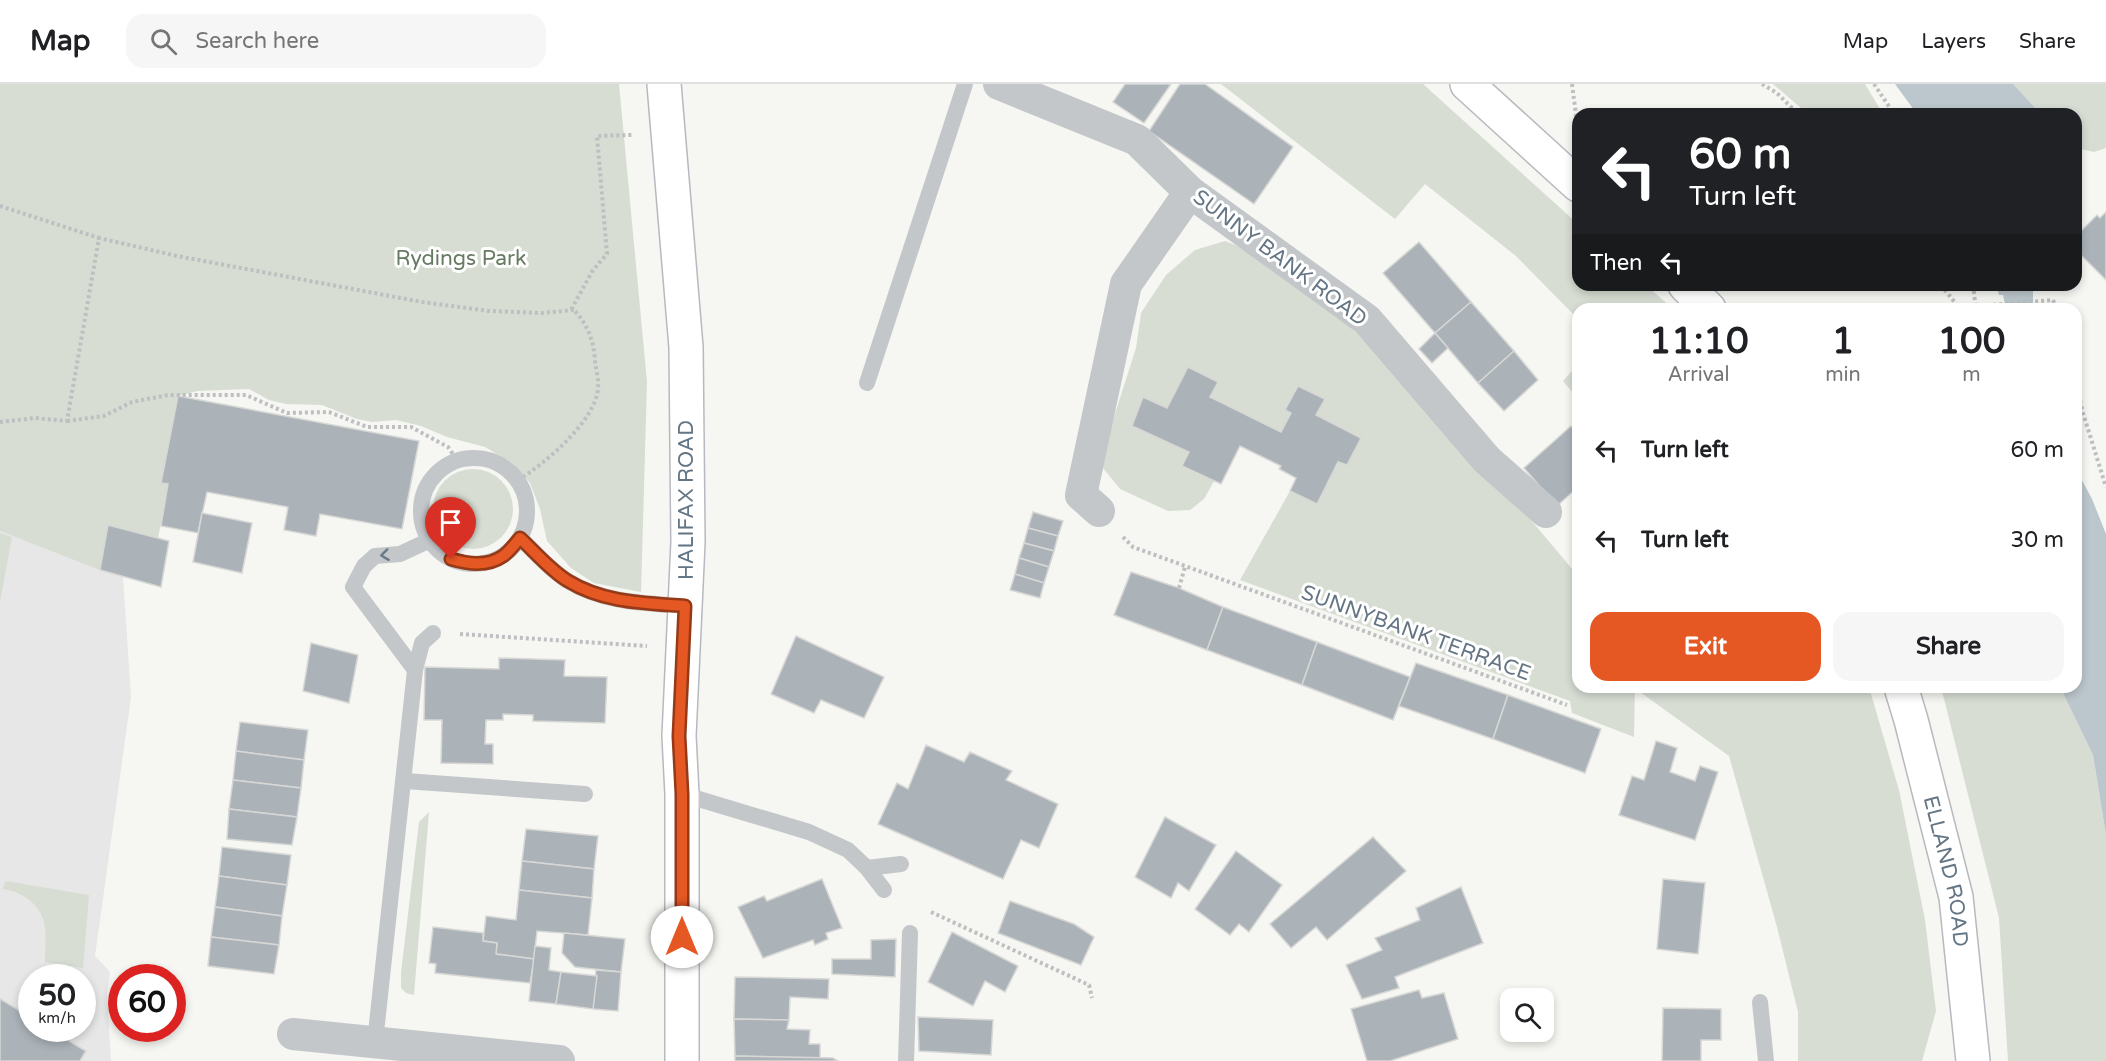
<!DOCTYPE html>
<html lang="en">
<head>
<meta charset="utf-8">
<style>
  :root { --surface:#fff; --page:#f6f6f6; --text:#202124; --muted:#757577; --line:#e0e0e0; --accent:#e55723 }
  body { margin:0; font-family:"Varela Round",sans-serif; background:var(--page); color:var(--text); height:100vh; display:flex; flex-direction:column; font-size:22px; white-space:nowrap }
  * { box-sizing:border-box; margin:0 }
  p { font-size:20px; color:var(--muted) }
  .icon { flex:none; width:33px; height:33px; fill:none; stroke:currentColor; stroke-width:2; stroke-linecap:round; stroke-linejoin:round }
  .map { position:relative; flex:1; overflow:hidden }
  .side { position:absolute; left:1572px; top:219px; width:510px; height:390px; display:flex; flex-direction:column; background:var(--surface); border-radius:18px; box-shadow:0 3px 9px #0003 }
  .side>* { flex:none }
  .top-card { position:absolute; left:1572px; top:24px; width:510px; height:183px; border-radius:18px; box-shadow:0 3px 9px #0003; background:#202124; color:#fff; overflow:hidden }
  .fabs { position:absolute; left:1500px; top:904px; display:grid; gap:12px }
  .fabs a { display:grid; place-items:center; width:54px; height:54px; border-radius:12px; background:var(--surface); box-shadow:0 3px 9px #0003; font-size:30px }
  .speed { position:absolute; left:18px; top:880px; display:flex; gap:12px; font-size:30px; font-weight:700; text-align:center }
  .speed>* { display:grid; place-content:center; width:78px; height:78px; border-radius:50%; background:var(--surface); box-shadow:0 3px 9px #0003; line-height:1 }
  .speed small { font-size:15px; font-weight:400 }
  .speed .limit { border:9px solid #d22; background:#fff; color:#111 }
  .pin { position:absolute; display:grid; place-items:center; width:51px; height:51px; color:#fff; margin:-62px -26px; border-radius:50% 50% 50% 0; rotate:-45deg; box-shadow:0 0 6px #0007 }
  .pin .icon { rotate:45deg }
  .me { position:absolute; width:66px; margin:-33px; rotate:0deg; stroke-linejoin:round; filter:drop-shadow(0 0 4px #0008) }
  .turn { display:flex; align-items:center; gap:21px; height:126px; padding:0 18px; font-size:27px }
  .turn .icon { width:78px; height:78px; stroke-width:2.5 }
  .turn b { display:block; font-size:42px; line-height:51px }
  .then { display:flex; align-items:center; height:57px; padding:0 18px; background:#0003; gap:12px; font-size:22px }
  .eta { display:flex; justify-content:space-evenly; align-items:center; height:102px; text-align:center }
  .eta b { font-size:36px; font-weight:700; line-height:42px }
  .button { display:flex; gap:12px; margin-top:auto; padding:12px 18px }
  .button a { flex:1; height:69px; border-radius:18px; background:var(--accent); color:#fff; font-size:24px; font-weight:700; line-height:69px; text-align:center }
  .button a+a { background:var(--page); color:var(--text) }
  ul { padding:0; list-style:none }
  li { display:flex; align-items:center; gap:18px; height:90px; padding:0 18px }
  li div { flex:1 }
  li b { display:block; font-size:22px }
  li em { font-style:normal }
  header { display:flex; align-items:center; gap:36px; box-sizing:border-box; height:84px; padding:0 30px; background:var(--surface); border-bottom:2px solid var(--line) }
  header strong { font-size:28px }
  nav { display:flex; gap:33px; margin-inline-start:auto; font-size:21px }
  .search { width:420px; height:54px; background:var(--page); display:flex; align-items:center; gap:15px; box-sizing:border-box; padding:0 21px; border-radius:18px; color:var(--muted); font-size:22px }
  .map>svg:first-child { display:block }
  .built { fill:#e6e7e6; fill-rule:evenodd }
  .green { fill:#d7ddd3 }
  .water { fill:#bcc7cd }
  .building { fill:#abb3b9; stroke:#d7d7d5; stroke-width:1.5 }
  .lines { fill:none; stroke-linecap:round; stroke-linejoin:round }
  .primary-casing { stroke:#b6babe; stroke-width:36 }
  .path { stroke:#bdbfc1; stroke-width:4; stroke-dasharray:3 3; stroke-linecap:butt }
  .lane { stroke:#c3c7ca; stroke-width:16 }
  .street { stroke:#c3c7ca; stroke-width:32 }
  .primary { stroke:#fff; stroke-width:33 }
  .oneway { stroke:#697988 }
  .route-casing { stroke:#953917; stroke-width:15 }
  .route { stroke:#e55723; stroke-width:10 }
  .labels { text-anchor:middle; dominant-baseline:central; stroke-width:6; stroke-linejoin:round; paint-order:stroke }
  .park-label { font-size:21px; fill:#677b63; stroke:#fff }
  .street-label { font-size:21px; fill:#647584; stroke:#fff }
</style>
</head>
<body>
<header>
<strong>Map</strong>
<div class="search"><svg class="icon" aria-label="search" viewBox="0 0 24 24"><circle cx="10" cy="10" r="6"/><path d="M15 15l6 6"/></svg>Search here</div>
<nav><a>Map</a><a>Layers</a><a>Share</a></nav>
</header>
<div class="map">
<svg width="2106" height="977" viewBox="0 0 2106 977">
  <rect width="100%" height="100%" fill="#f6f6f2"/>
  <path class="built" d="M 0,447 L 123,493 L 131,613 L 95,872 L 110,888 L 107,909 L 111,977 L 0,977 ZM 32,894 L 82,894 L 82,945 L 32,945 Z"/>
  <g class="green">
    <polygon points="0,0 619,0 647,298 641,508 594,499 571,484 547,457 540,425 530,399 512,379 485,363 447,353 421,342 396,336 372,338 357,335 322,321 286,320 269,316 249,305 197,307 178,312 162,399 168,400 158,455 100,486 0,447"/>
    <polygon points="1221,0 1423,0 1578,140 1578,201 1646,201 1673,225 1578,225 1578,235 1516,172 1425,100 1395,135"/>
    <polygon points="1773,0 1865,0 1883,30 1808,30"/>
    <polygon points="2013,0 2106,0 2106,64 2094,68 2076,64 2076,30 2041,30"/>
    <polygon points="1225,157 1256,169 1322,216 1437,324 1578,492 1578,603 1635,603 1634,653 1572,629 1570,617 1240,496 1290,407 1317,420 1338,378 1347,381 1361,355 1316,331 1324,315 1297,302 1286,326 1291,329 1281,348 1210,313 1218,298 1188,283 1167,324 1143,314 1132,342 1189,368 1183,383 1214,397 1204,415 1190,426 1168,427 1120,405 1103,384 1105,361 1136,264 1141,229 1166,191 1195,166"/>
    <polygon points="1578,280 1578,315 1563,297"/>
    <circle cx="473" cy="425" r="40"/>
    <polygon points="0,449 12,453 0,518"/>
    <polygon points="1640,603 1869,603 1899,706 1925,836 1936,927 1922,977 1798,977 1798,928 1777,843 1729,672 1640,608"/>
    <polygon points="1941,603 2060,603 2093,671 2106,751 2106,977 2008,977 1999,834"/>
    <polygon points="429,728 414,911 406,909 401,904 401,888 419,738"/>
    <path d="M 6,797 L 89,811 L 83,884 L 45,878 C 45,864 48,843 41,830 C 34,816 17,806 2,805 Z"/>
  </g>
  <g class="water">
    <polygon points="1895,0 2013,0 2041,30 1917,30"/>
    <polygon points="1996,201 2037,201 2033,206 2033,225 2006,225 2003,211 1999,211"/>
    <polygon points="2076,385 2092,415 2106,450 2106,751 2093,671 2060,603 2076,603"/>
  </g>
  <g class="building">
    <polygon points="1125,0 1171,0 1144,39 1113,18"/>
    <polygon points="1180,0 1205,0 1293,63 1254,120 1149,47"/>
    <polygon points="2106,128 2106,196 2076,166 2076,152 2097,131 2100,134"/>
    <polygon points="1419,158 1471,218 1435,249 1383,189"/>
    <polygon points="1471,218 1514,267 1478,299 1435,249"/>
    <polygon points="1435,249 1448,264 1432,279 1419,265"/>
    <polygon points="1514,267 1538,296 1504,327 1478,299"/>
    <polygon points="1188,283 1218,298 1210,313 1281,348 1291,329 1285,326 1298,302 1325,315 1316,331 1361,354 1347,381 1338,378 1317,420 1290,407 1296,394 1279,385 1281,382 1240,362 1221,400 1182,382 1189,368 1132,342 1143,313 1167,324"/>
    <polygon points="178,312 419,357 402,445 320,430 316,452 284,446 288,423 207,408 198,449 161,442 168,400 161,399"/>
    <polygon points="1571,342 1578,350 1578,403 1557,422 1524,384"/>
    <polygon points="1033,428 1063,437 1058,452 1028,444"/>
    <polygon points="202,429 252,439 242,489 193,478"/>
    <polygon points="108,441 169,457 161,503 100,486"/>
    <polygon points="1028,444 1058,452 1054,467 1024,459"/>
    <polygon points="1024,459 1054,467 1049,483 1019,474"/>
    <polygon points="1019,474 1049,483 1044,499 1015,490"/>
    <polygon points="1131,488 1179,504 1223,523 1207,566 1114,531"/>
    <polygon points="1015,490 1044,499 1040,514 1010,506"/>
    <polygon points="1223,523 1317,558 1302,601 1207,566"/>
    <polygon points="796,552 884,593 864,634 821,616 814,629 771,610"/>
    <polygon points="1317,558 1410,593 1393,636 1302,601"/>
    <polygon points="311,559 358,571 349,619 303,607"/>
    <polygon points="499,574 565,576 564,592 607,593 605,639 533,637 533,631 503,630 503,636 486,636 485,660 493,660 493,680 441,679 442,636 424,636 425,583 499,585"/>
    <polygon points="1416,579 1508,611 1493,655 1399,622"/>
    <polygon points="1508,611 1601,645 1585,689 1493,655"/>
    <polygon points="240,638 308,646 304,676 236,667"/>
    <polygon points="1656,657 1677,664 1670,688 1695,697 1700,682 1718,688 1695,756 1619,731 1632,692 1644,696"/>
    <polygon points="926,661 964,678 970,668 1012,687 1006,696 1058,720 1039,764 1021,756 1003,795 878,740 897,699 908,705"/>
    <polygon points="236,667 304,676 301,704 233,696"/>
    <polygon points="233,696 301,704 297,733 229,725"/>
    <polygon points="229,725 297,733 292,761 227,755"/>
    <polygon points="1165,733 1216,761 1189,807 1178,799 1171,814 1135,793"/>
    <polygon points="526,745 598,752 594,785 522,777"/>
    <polygon points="1373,753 1406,787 1327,856 1316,843 1291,864 1270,840"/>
    <polygon points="222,763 291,771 287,801 219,792"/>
    <polygon points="1236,767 1282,801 1249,848 1239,840 1230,851 1195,825"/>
    <polygon points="522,777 594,785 592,814 519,806"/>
    <polygon points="219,792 287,801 282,832 215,823"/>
    <polygon points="822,795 842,844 826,849 828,855 815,861 813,856 763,874 738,823 764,812 767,817"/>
    <polygon points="1663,795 1705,799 1698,870 1657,865"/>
    <polygon points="1461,803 1483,859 1395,893 1399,904 1362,915 1346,881 1382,866 1375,854 1420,836 1416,824"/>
    <polygon points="519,806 592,814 588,851 537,847 534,875 496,870 497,859 483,857 486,832 516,836"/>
    <polygon points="1010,817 1074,840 1094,853 1081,881 998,849"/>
    <polygon points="215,823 282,832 279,861 211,853"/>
    <polygon points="433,843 483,849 483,857 497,859 496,870 534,875 530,899 435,889 436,880 429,879"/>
    <polygon points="952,848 1018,882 1005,908 985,897 973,922 928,898"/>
    <polygon points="564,849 625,855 621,888 575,883 562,869"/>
    <polygon points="211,853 279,861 274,890 208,882"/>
    <polygon points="896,855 895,893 832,890 832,875 871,875 871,856"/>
    <polygon points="535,862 551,864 549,886 561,888 556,920 529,917"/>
    <polygon points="596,886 621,888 618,927 593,925"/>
    <polygon points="561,888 597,892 593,925 556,920"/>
    <polygon points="735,893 829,895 828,915 790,913 789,936 734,935"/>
    <polygon points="1419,906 1422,914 1444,909 1458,955 1390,977 1367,977 1351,925"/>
    <polygon points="0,915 32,934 32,945 49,945 86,967 80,977 0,977"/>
    <polygon points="1663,924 1721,925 1721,956 1701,956 1701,977 1662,977"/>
    <polygon points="918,933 993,936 991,971 919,967"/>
    <polygon points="734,935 789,936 787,945 810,946 809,960 820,960 820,975 735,972"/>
    <polygon points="735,972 833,974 838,977 735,977"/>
  </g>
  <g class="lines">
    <g class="primary-casing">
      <g id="primary">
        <polyline points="664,0 686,263 688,458 679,652 682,710 682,977"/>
        <polyline points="1467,0 1578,101"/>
        <polyline points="1685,201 1709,225"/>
        <path id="s1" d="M 1901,603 L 1911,636 L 1956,813 L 1973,977"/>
      </g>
    </g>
    <g class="path">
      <polyline points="1572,0 1578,46"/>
      <polyline points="1762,0 1777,9 1798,30"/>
      <polyline points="1874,0 1894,30"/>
      <polyline points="0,122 99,154"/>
      <polyline points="1941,201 1960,225"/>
      <polyline points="1973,201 1976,225 1990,221 2053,216 2057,225"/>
      <polyline points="2076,299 2083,329 2106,403"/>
      <polyline points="67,337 104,332 132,318 168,311 246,311 287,329 329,328 367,343 411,343 448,363 457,376"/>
      <polyline points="0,338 35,334 67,337 99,154 177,172 422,218 489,227 542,229 574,226"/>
      <path d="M 518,396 C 545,380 595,337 598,305 C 599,296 596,286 595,277 C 594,256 587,239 572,224 L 593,186 L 607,170 L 597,52 L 632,51"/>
      <polyline points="1123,453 1133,463 1567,621"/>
      <polyline points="1179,504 1185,483"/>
      <polyline points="460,550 647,562"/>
      <polyline points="931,828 1089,901 1092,914"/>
    </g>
    <g class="lane">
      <polyline points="867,299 965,0"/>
      <circle cx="474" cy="427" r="53"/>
      <path d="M 520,454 C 535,468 551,487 568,497 C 603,519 645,519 685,522"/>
      <polyline points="415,586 353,503 364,482 375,472 400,470 430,456"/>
      <polyline points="405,697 585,710"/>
      <polyline points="682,710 809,748 848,766 867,784 884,806"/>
      <polyline points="867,784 901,780"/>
      <polyline points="1760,918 1766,977"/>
      <polyline points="375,958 415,586 422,559 433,549"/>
      <polyline points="906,977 910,849"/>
    </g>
    <g class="street">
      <polyline points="999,0 1137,56 1190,108 1367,236 1487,376 1546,428"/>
      <polyline points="1099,427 1081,411 1126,200 1190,108"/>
      <polyline points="293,950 559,977"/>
    </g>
    <use href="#primary" class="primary"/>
  </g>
  <defs><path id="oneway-chevron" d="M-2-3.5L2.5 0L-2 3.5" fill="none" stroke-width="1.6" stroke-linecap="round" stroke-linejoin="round" transform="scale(1.5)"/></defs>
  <use class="oneway" href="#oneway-chevron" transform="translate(385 471) rotate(173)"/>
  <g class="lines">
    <g class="route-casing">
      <path id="route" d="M 451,475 C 468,480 487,483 503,472 C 509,468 515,460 520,454 C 535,468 551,487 568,497 C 604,519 645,519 685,522 L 679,652 L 682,710 L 682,853"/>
    </g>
    <use href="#route" class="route"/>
  </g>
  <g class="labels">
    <g class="park-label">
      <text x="461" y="174">Rydings Park</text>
    </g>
    <g class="street-label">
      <text transform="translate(1280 174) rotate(37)">SUNNY BANK ROAD</text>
      <text transform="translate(686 416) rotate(-90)">HALIFAX ROAD</text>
      <text transform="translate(1416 549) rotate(20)">SUNNYBANK TERRACE</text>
      <text stroke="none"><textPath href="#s1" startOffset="190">ELLAND ROAD</textPath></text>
    </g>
  </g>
</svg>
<div class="fabs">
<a><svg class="icon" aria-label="search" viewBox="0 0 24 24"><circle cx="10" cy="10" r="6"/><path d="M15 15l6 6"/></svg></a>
</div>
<div class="speed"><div>50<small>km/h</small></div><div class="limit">60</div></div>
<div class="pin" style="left:451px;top:475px;background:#d93025"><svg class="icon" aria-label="arrive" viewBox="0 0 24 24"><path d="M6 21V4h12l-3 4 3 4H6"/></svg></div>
<svg class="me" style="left:682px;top:853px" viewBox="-20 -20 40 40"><circle r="19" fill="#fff"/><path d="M0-13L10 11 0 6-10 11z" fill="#e55723"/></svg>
<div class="top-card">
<div class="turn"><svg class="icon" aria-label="left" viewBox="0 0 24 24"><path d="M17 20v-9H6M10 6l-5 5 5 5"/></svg><div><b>60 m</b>Turn left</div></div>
<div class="then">Then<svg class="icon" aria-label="left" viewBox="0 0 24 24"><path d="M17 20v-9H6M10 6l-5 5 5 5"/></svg></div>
</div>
<section class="side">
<div class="eta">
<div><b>11:10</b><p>Arrival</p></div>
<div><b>1</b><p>min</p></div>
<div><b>100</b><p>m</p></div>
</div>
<ul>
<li><svg class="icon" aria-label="left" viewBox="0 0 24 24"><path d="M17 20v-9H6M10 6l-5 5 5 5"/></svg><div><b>Turn left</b></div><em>60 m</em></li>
<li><svg class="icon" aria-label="left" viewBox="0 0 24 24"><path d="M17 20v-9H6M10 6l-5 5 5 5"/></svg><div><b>Turn left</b></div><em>30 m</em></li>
</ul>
<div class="button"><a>Exit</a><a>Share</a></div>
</section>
</div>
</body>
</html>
